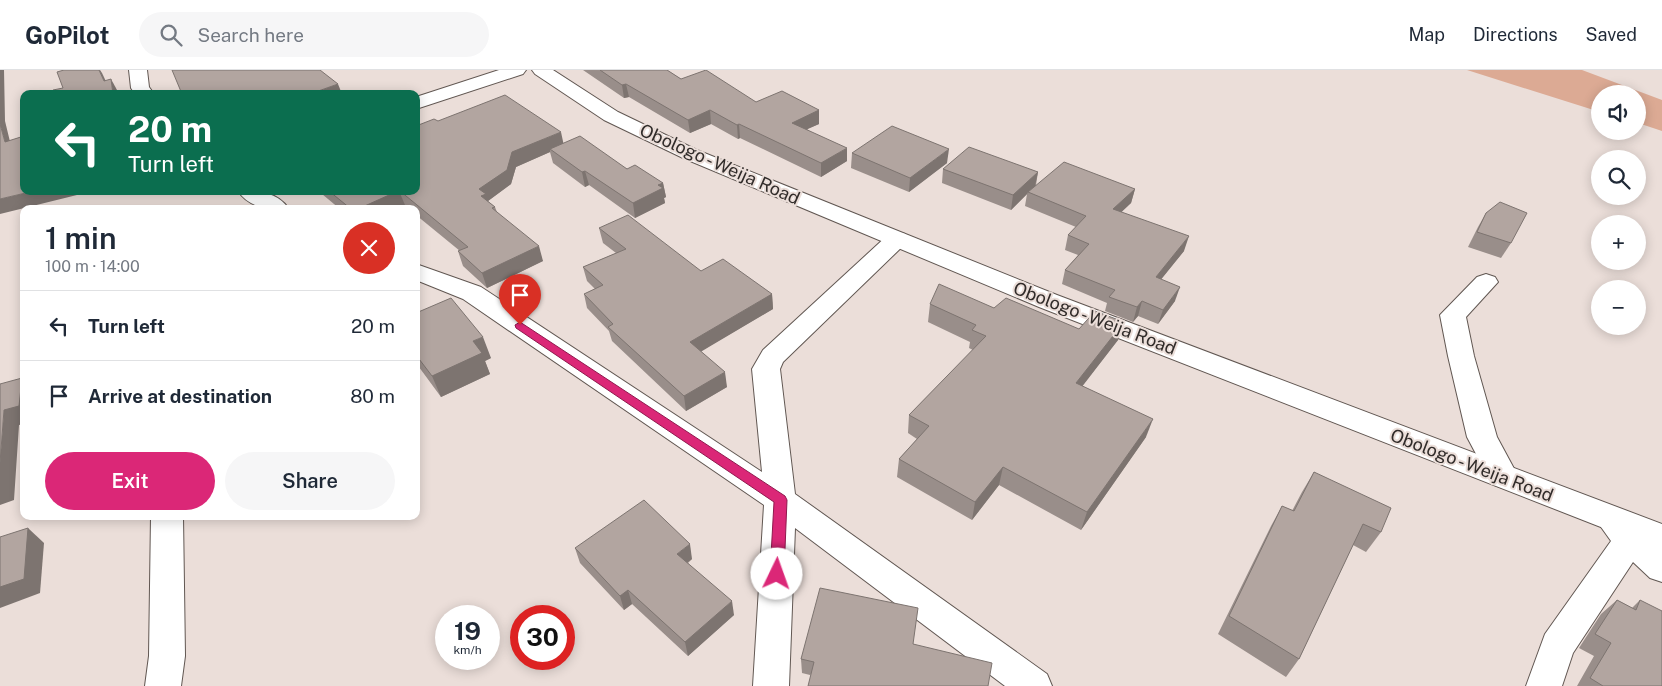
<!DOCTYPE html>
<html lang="en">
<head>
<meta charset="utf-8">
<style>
  :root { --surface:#fff; --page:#f6f6f7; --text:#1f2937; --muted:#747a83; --line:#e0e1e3; --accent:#db2777 }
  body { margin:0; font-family:"Public Sans",sans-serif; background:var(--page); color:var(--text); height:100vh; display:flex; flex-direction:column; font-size:19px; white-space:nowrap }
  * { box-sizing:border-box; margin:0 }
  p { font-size:16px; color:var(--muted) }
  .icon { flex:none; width:28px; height:28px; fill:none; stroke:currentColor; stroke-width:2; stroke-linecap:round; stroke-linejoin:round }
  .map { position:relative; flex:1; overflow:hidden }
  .sheet { position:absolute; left:20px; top:135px; width:400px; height:315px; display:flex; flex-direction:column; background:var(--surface); border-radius:10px; box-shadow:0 2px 12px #0003 }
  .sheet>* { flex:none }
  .guide { position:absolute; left:20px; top:20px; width:400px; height:105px; border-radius:10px; box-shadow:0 2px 12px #0003; background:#0b6e4f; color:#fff; overflow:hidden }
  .controls { position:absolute; left:1591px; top:15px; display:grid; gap:10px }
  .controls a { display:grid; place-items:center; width:55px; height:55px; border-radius:50%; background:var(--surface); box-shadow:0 2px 12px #0003; font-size:25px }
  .speed { position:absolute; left:435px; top:535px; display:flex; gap:10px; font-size:25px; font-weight:700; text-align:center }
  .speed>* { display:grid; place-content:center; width:65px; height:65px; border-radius:50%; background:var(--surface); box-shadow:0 2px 12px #0003; line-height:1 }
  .speed small { font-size:12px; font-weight:400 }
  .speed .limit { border:8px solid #d22; background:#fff; color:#111 }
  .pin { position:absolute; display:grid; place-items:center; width:42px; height:42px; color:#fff; margin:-51px -21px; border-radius:50% 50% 50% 0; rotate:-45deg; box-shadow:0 0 5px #0007 }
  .pin .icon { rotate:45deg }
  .me { position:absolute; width:55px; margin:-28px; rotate:3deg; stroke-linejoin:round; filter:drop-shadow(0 0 4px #0008) }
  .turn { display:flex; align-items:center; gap:18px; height:105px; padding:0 25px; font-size:22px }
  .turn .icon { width:65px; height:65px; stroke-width:2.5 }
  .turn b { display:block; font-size:35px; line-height:42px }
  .round { display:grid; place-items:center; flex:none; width:52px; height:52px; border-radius:26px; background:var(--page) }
  .headline { display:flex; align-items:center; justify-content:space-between; height:85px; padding:0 25px }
  h1 { font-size:30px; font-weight:600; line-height:38px }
  .action { display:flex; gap:10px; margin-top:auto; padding:10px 25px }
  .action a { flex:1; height:58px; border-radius:30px; background:var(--accent); color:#fff; font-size:20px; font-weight:600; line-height:58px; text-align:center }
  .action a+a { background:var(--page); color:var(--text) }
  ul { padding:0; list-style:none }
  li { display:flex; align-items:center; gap:15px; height:70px; padding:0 25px; border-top:1px solid var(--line) }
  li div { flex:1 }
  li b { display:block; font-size:19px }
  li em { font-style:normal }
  header { display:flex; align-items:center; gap:30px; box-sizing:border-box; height:70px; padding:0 25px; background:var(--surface); border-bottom:1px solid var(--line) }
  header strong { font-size:24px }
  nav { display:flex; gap:28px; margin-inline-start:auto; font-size:18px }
  .search { width:350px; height:45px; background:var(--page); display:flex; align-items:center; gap:12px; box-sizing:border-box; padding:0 18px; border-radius:28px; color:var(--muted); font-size:19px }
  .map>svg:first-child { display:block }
  .water { fill:#dcaa94 }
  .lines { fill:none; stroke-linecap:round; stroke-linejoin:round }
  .minor-casing { stroke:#615752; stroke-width:2 }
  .tertiary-casing { stroke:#615752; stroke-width:2 }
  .minor { fill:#fff; fill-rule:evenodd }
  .tertiary { fill:#fff; fill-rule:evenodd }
  .wall { fill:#998e8a }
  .shaded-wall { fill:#7d7470 }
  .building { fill:#b2a5a0; stroke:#7d7470 }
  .route { fill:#db2777; stroke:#8e194d }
  .labels { text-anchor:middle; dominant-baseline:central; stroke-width:4; stroke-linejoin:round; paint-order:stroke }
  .street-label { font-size:18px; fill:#312c2a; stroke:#ebded9 }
</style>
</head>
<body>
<header>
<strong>GoPilot</strong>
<div class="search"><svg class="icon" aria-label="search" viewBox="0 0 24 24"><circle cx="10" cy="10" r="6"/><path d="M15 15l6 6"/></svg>Search here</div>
<nav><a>Map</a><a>Directions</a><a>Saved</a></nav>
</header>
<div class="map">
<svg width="1662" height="616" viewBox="0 0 1662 616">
  <rect width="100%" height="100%" fill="#ebded9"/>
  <polygon class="water" points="1467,0 1582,0 1662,30 1662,61 1638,53 1638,24 1600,24 1600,42"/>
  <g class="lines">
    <g class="minor-casing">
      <g id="minor">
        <polygon points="129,0 147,0 149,17 154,24 135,24 131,18"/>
        <polygon points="499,0 526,0 523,4 416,39 416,27"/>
        <path d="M 238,121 C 257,121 277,121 289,139 C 270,139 250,139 238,121 Z"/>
        <polygon points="897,162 905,164 909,169 905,174 783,292 780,299 795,424 1047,604 1052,616 1005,616 795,458 789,616 753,616 764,435 463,229 416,210 416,194 481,217 762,402 752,299 763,280 889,164"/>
        <polygon points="1486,204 1495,207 1498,212 1466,247 1474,286 1497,367 1518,406 1514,414 1503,418 1492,414 1467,367 1448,286 1440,245 1477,207"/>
        <polygon points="1617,444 1628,448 1662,478 1662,512 1650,508 1633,492 1573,583 1562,616 1526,616 1545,564 1611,471 1601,457 1606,448"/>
        <polygon points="151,446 183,446 185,586 181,616 145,616 149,586"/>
      </g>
    </g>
    <g class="tertiary-casing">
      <polygon id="tertiary" points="532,0 553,0 618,42 697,80 1057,225 1662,454 1662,481 1039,237 683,88 604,50 535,4"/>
    </g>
    <use href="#minor" class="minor"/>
    <use href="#tertiary" class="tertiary"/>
  </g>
  <g class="wall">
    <polygon points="583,0 667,0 681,9 756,32 819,40 819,54 807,59 847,91 821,107 740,68 738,69 711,54 690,63 629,27 624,28"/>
    <polygon points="438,51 563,73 663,113 666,127 664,128 665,133 635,148 589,115 585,117 553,93 550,82 516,97 511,114 488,131 495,137 497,142 543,191 487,218 463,196 458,181 460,181 416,145 416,139 409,139 405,135 397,139 340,139 322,124 320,125 316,121 416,121"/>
    <polygon points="852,83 947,93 909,122 851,98"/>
    <polygon points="943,99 1038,102 1036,115 1135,119 1131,133 1121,142 1184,181 1161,209 1175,231 1158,254 1138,246 1133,252 1105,241 1107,233 1062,214 1065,200 1078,185 1065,180 1068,165 1076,157 1025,136 1027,124 1011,140 942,113"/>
    <polygon points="1486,143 1511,173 1501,188 1468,177 1478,157"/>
    <polygon points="599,158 701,201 772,224 773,239 701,281 727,317 686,341 612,271 609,261 587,238 584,224 595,219 587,211 583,197 616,183 603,173"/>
    <polygon points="930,234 994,238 1079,259 1124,252 1118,270 1082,316 1146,367 1081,460 999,415 972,450 897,407 899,389 917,369 908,363 909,345 973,280 969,278 970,272 928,252"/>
    <polygon points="416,243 491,288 485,291 490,304 441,327 416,293"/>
    <polygon points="1314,402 1381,462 1366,482 1353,475 1299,589 1286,607 1218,564 1271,456 1282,436 1292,441 1302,422"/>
    <polygon points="575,478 692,489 688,493 734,545 688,586 632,534 624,540 580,493"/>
    <polygon points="1617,530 1632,538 1640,530 1662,616 1577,616 1594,586 1579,578 1601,544"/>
    <polygon points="918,538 810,605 802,603 801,589"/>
  </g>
  <g class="shaded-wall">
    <polygon points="0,0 4,0 5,51 13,84 5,72 0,54"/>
    <polygon points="99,0 100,0 102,3 111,22 104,11"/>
    <polygon points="111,9 117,20 118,24 113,24"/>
    <polygon points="338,14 342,24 310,24"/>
    <polygon points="626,14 629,27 624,28 622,15"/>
    <polygon points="710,40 711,54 690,63 688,50"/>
    <polygon points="819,40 819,54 792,66 792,53"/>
    <polygon points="739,54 740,68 738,69 737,55"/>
    <polygon points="561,62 564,76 550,79 550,82 516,97 511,114 488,131 486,141 479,119 512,82"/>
    <polygon points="847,78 847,91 821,107 821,93"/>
    <polygon points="949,79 947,93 909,122 910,108"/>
    <polygon points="585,101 589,115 585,117 582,102"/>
    <polygon points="1038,102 1035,116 1028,122 1027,124 1011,140 1013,125"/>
    <polygon points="663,113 666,127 664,128 665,133 635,148 633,133 658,115"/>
    <polygon points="1135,119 1131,133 1110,153 1113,139"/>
    <polygon points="34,121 80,121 77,122 77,125 0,144 0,129"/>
    <polygon points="398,121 399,121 405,135 397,139 358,139"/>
    <polygon points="1189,166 1184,181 1151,222 1156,207"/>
    <polygon points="539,176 543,191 487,218 482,203"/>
    <polygon points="1180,217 1175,231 1158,254 1163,240"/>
    <polygon points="772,224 773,239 692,287 690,272"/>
    <polygon points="1142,231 1138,246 1133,252 1137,237"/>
    <polygon points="1124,252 1118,270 1071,331 1076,313"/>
    <polygon points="483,267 491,288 485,291 490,304 441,327 432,306 473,271"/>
    <polygon points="725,302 727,317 686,341 684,326"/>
    <polygon points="22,308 24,309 24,354 19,355 14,430 0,435 0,393 4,340"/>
    <polygon points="1153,349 1146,367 1081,460 1087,442"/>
    <polygon points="1003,397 999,415 972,450 975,432"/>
    <polygon points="28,458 44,473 40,523 0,538 0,517"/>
    <polygon points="690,474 692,489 680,498 677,484"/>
    <polygon points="628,520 632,534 624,540 620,526"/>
    <polygon points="732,531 734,545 688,586 685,572"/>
  </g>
  <g class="building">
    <polygon points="64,0 99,0 104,11 111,9 113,24 54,24 53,20 63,18 57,2"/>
    <polygon points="172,0 320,0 338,14 310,24 182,24"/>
    <polygon points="600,0 667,0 681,9 706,0 756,32 782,21 819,40 792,53 847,78 821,93 739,54 737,55 710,40 688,50 626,14 622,15"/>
    <polygon points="505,25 561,62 512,82 507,100 479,119 486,124 481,126 495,137 492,138 539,176 482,203 458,181 468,177 400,121 416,121 416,56 434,49 438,51"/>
    <polygon points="0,54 5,72 24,66 24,121 34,121 0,129"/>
    <polygon points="892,56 949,79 910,108 852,83"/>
    <polygon points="580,66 627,99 635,95 663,113 658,115 663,118 633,133 585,101 582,102 550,79"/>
    <polygon points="969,77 1038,102 1013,125 943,99"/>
    <polygon points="1064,92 1135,119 1113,139 1189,166 1156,207 1180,217 1163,240 1142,231 1137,237 1109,227 1115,220 1065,200 1089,174 1068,165 1086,146 1028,122"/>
    <polygon points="329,121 398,121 358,139 351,139"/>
    <polygon points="1500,132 1527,143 1511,173 1477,162 1486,143"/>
    <polygon points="628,145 701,201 723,189 772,224 690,272 725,302 684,326 608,257 613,254 584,224 603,215 583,197 626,179 599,158"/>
    <polygon points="939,214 994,238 1006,228 1079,259 1095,241 1124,252 1076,313 1153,349 1087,442 1003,397 975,432 899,389 929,356 909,345 986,266 972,260 976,255 930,234"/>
    <polygon points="451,228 483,267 473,271 482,283 432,306 416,285 416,243"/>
    <polygon points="22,308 19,336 4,340 0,393 0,314"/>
    <polygon points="1314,402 1391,438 1381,462 1363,454 1299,589 1229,546 1282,436 1294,441"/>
    <polygon points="644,430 690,474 677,484 732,531 685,572 628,520 620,526 575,478"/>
    <polygon points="28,458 24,509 0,517 0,467"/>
    <polygon points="820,518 918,538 913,574 992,593 988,616 808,616 814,592 801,589"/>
    <polygon points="1617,530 1636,540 1640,530 1662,541 1662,616 1603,616 1590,608 1611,573 1595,564"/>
  </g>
  <polygon class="route" points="520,252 785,426 787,430 784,504 782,508 777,510 772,508 770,504 774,432 516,258 515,255"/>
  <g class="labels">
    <g class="street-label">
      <text transform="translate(720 94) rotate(24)">Obologo - Weija Road</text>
      <text transform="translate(1095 248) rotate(21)">Obologo - Weija Road</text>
      <text transform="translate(1472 395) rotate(21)">Obologo - Weija Road</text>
    </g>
  </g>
</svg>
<div class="controls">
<a><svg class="icon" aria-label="sound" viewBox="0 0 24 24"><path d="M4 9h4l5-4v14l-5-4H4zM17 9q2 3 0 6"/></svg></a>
<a><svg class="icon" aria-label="search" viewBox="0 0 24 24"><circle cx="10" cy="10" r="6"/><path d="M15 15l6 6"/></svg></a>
<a>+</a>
<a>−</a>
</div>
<div class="speed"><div>19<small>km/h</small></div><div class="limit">30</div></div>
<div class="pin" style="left:520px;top:255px;background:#d93025"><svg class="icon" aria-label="arrive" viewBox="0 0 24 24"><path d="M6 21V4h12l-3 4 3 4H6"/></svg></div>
<svg class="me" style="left:777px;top:504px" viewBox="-20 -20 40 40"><circle r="19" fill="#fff"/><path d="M0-13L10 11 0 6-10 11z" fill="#db2777"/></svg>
<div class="guide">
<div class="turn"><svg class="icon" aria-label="left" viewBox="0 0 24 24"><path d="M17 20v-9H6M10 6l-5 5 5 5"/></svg><div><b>20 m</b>Turn left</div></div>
</div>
<section class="sheet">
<div class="headline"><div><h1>1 min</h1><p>100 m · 14:00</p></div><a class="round" style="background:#d93025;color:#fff"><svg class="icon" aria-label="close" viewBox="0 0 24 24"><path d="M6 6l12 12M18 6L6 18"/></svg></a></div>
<ul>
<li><svg class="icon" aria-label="left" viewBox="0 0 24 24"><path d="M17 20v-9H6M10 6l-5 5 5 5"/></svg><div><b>Turn left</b></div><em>20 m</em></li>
<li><svg class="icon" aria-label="arrive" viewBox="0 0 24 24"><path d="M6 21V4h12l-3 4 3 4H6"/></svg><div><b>Arrive at destination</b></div><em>80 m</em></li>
</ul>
<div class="action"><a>Exit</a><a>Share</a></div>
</section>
</div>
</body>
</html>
